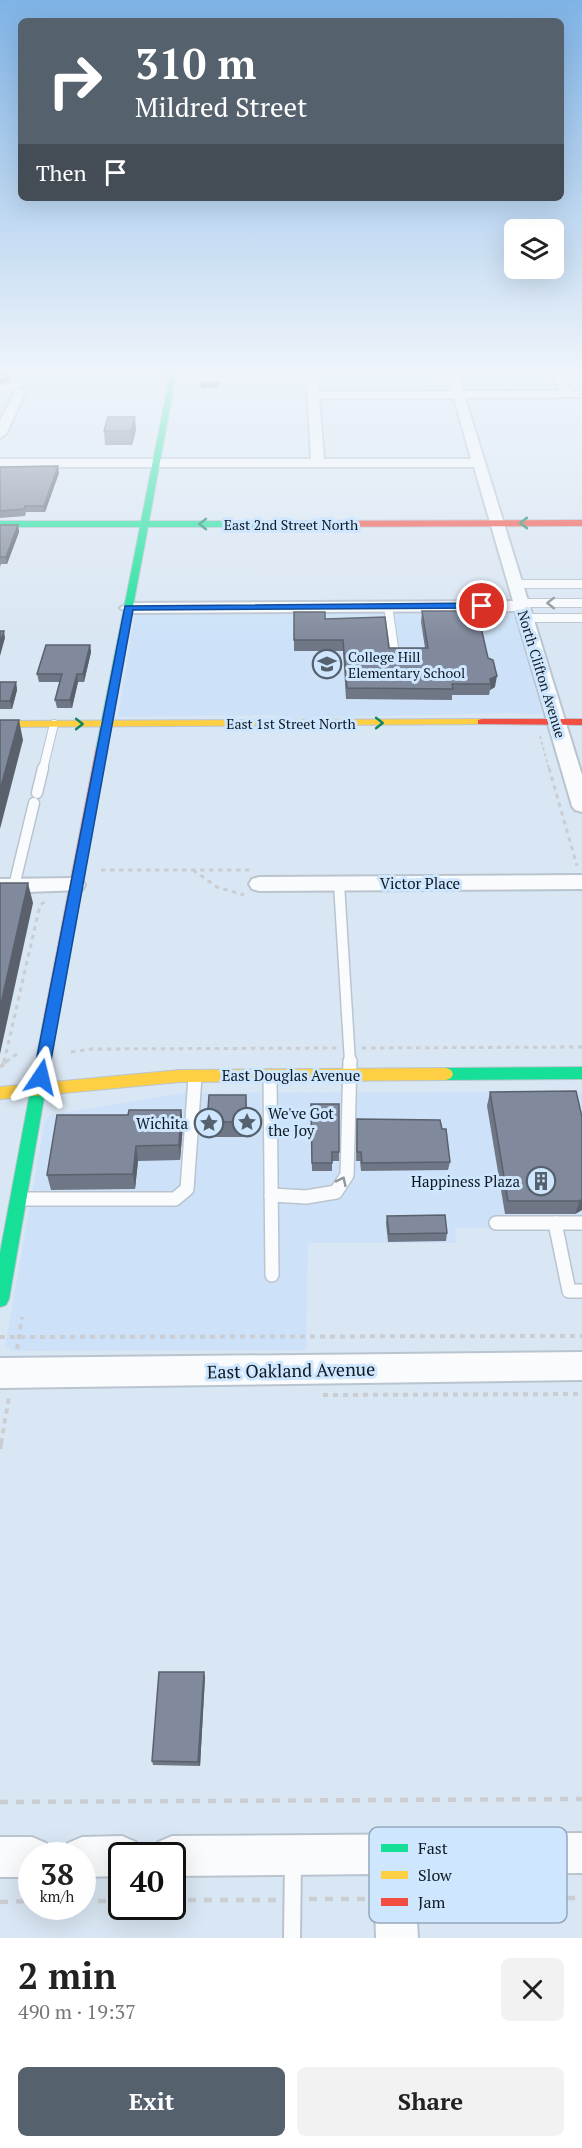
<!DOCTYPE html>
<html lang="en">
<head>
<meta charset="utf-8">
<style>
  :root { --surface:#fff; --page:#f2f2f2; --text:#222; --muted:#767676; --accent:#55616c }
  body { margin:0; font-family:"PT Serif",serif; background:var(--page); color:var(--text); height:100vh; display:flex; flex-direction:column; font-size:22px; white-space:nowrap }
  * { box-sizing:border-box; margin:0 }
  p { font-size:20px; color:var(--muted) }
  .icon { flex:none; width:33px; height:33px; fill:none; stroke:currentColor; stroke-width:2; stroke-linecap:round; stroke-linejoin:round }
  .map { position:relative; height:1938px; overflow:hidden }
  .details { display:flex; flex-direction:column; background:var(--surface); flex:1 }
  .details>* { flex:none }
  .top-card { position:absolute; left:18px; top:18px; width:546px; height:183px; border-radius:9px; box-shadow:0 6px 24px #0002; background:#55616c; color:#fff; overflow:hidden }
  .fabs { position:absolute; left:504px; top:219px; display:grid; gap:12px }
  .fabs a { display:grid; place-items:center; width:60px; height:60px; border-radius:9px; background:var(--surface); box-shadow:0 6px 24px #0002; font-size:30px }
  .speed { position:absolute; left:18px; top:1842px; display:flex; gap:12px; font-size:30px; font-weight:700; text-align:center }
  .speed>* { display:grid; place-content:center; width:78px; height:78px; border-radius:50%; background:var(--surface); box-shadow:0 6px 24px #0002; line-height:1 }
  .speed small { font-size:15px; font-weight:400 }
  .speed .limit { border:3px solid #111; border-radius:9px; background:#fff; color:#111 }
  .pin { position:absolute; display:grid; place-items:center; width:51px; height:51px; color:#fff; margin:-26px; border:3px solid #fff; border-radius:50%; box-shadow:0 2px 6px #0007 }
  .me { position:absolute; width:66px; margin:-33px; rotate:10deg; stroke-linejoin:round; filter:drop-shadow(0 0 4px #0008) }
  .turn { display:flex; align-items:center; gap:21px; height:126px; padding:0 18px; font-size:27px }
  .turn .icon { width:78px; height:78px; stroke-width:2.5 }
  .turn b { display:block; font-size:42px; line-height:51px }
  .then { display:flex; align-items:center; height:57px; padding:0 18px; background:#0003; gap:12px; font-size:22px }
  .round { display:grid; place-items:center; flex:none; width:63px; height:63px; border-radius:9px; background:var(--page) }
  .overview { display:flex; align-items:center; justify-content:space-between; height:102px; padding:0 18px }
  h1 { font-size:36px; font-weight:700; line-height:45px }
  .button { display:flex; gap:12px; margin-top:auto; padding:12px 18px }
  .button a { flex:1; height:69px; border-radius:9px; background:var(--accent); color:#fff; font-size:24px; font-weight:700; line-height:69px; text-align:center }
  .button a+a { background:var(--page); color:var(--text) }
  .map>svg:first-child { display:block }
  .built { fill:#cde2f8 }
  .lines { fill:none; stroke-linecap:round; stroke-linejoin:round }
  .lane-far4-casing { stroke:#b9c4cf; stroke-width:8 }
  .lane-far3-casing { stroke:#b9c4cf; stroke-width:10 }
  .lane-far2-casing { stroke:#b9c4cf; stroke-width:13 }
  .lane-far1-casing { stroke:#b9c4cf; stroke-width:16 }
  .lane-casing { stroke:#b9c4cf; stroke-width:20 }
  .street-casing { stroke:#b9c4cf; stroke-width:4 }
  .fast-casing { stroke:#b9c4cf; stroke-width:2 }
  .slow-casing { stroke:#b9c4cf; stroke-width:2 }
  .jam-casing { stroke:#b9c4cf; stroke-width:2 }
  .path-far3 { stroke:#caced2; stroke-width:2; stroke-dasharray:3 3; stroke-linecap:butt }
  .path-far2 { stroke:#caced2; stroke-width:3; stroke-dasharray:4.5 4.5; stroke-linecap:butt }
  .path-far1 { stroke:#caced2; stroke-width:4; stroke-dasharray:5 5; stroke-linecap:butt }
  .path { stroke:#caced2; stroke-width:4.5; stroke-dasharray:8 8; stroke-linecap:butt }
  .lane-far4 { stroke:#f9fbfd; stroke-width:6 }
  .lane-far3 { stroke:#f9fbfd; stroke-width:8 }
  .lane-far2 { stroke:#f9fbfd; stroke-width:10 }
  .lane-far1 { stroke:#f9fbfd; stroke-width:13 }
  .lane { stroke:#f9fbfd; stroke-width:16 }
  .street { fill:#f9fbfd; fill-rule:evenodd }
  .fast { fill:#16e098; fill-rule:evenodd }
  .slow { fill:#ffcf43; fill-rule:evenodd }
  .jam { fill:#f24e42; fill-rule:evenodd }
  .wall { fill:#6f7786 }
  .shaded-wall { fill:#5a616d }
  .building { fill:#818a9c; stroke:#5a616d; stroke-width:1.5 }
  .oneway { stroke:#128663 }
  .oneway2 { stroke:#8f959b }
  .route { fill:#1a73e8; stroke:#114b97; stroke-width:1.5 }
  .labels { text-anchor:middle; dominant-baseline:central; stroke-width:6; stroke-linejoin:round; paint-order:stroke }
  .far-street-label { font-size:14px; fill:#0e1923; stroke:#cee6fe }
  .far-poi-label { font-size:14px; fill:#0e1923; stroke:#cee6fe; text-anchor:start }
  .street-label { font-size:15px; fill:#0e1923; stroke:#cee6fe }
  .poi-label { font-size:15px; fill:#0e1923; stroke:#cee6fe; text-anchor:end }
  .near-street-label { font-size:18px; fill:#0e1923; stroke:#cee6fe }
  .key { fill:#cee6fe; stroke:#94a8bc; stroke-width:1.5 }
  .key-label { font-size:16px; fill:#0e1923 }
</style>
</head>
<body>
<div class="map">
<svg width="582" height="1938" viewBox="0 0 582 1938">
  <rect width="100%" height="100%" fill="#d9e6f3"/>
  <g class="built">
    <polygon points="0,370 168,370 164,390 0,390"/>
    <polygon points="510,609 514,614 542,713 539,715 512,713 295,718 275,715 118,717 135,612"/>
    <polygon points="582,1092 582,1228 455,1228 456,1243 308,1243 306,1350 11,1351 5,1346 45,1121 50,1115 184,1093"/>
  </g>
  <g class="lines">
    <g class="lane-far4-casing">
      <polyline id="lane-far4" points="0,388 18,386 24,370"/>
    </g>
    <g class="lane-far3-casing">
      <g id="lane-far3">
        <polyline points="514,584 582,584"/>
        <polyline points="519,603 582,603"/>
        <polyline points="388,606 395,654"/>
        <polyline points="524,618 582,618"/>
        <polyline points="43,769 54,724"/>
      </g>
    </g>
    <g class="lane-far2-casing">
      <g id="lane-far2">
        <polyline points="37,793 43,768"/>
        <polyline points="339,884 350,1062"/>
        <polyline points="14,886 34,803"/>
      </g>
    </g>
    <g class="lane-far1-casing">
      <g id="lane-far1">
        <polyline points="270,1076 272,1275"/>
        <polyline points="271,1195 306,1197 336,1192 347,1175 350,1061"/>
        <polyline points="25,1199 175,1199 187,1189 195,1077"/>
        <polyline points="496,1223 582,1223"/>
        <polyline points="555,1223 569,1291 582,1291"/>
      </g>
    </g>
    <g class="lane-casing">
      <polyline id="lane" points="292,1938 293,1860"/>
    </g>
    <g class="street-casing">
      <g id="street">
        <path d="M 446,370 L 457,370 L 463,391 L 560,391 L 551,370 L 562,370 L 571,391 L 582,391 L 582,397 L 465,398 L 582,775 L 582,812 L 575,810 L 572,806 L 515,611 L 128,613 L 120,608 L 128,603 L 513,601 L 474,467 L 0,467 L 0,459 L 311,459 L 307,383 L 172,383 L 166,380 L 172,377 L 312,377 L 318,380 L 318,392 L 452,391 ZM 319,398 L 454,398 L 471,459 L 324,459 Z"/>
        <polygon points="16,389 26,391 6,434 0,438 0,421"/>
        <polygon points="582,875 582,889 259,891 252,889 249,884 252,879 259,877"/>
        <polygon points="75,878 82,880 85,885 82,890 0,893 0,879"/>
        <polygon points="582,1352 582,1380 0,1388 0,1358"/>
        <polygon points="582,1833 582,1873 414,1874 418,1938 376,1938 374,1874 172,1876 172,1856 152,1856 158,1842 172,1836"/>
        <polygon points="122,1836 136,1842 142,1856 122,1856 122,1876 82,1877 82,1856 63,1856 68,1843 82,1837"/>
        <polygon points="0,1837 32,1837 46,1843 51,1856 32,1856 32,1877 0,1877"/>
      </g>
    </g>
    <g class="fast-casing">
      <g id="fast">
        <polygon points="171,370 177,370 149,521 271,521 275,524 271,527 148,527 106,749 101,752 96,749 140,527 0,527 0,521 141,521"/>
        <polygon points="50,1018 55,1019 57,1023 9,1299 6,1305 0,1307 0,1253 43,1023 45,1019"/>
        <polygon points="582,1067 582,1079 446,1080 441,1078 439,1074 441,1070 446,1068"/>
      </g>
    </g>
    <g class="slow-casing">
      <g id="slow">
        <polygon points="482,719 486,720 486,724 0,727 0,721"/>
        <polygon points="446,1068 451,1070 453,1074 451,1078 446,1080 180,1082 0,1099 0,1087 180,1070"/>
      </g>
    </g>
    <g class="jam-casing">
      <g id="jam">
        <polygon points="582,520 582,526 271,527 267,524 271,521"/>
        <polygon points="482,719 582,719 582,725 478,724 478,720"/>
        <polygon points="101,746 106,749 57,1023 55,1027 45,1027 43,1023 96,749"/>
      </g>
    </g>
    <polyline class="path-far3" points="540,736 549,769"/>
    <g class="path-far2">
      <polyline points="549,768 577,866"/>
      <polyline points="101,870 250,870"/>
      <polyline points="193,870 217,887 244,895"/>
      <polyline points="362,1048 582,1047"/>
      <polyline points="71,1052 91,1049 337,1048"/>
      <polyline points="4,1062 40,905 46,901"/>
      <polyline points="6,1062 18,1053"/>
    </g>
    <g class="path-far1">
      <polyline points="4,1063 5,1061"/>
      <polyline points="0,1067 8,1061"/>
      <polyline points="0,1337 582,1336"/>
      <polyline points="17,1349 22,1317"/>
      <polyline points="323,1395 582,1394"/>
      <polyline points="1,1443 9,1397"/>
    </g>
    <g class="path">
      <polyline points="0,1449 1,1442"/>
      <polyline points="0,1802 582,1799"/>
      <polyline points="309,1899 366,1899"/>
      <polyline points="423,1899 582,1898"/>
      <polyline points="172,1900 276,1900"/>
      <polyline points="82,1901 122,1901"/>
      <polyline points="0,1902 32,1901"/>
    </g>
    <use href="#lane-far4" class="lane-far4"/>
    <use href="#lane-far3" class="lane-far3"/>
    <use href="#lane-far2" class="lane-far2"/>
    <use href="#lane-far1" class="lane-far1"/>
    <use href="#lane" class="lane"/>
    <use href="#street" class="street"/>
    <use href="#fast" class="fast"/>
    <use href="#slow" class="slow"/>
    <use href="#jam" class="jam"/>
  </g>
  <g class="wall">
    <polygon points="202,370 219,370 219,375 203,375"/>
    <polygon points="201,382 218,384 218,388 201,388"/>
    <polygon points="136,430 132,445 105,445 104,431"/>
    <polygon points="0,467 59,473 45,512 26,512 25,516 0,518"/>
    <polygon points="0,525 18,525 19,532 7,564 1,564 0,567"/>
    <polygon points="422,611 495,687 490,690 489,695 452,695 452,700 346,699 343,651 294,651 294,612 325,619 389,648 425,648 421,622"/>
    <polygon points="90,645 91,652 84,682 78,682 72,708 57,708 55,700 60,682 39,682 37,674"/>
    <polygon points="0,682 16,682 17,690 12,709 0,709"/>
    <polygon points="490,1092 582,1117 582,1210 575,1214 505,1214 487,1106"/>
    <polygon points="181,1110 183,1125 180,1160 138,1161 135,1189 51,1190 47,1175 128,1115"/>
    <polygon points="247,1110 247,1137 209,1137 207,1122"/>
    <polygon points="311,1112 339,1152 339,1161 332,1161 332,1171 312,1171"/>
    <polygon points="357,1119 442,1129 450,1162 448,1170 361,1171 360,1161 356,1161"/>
    <polygon points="387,1216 447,1233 446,1241 388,1242 386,1223"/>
    <polygon points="205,1677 200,1766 153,1765 152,1761"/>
  </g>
  <g class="shaded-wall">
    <polygon points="6,370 13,370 8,382 0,384 0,372"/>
    <polygon points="135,417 136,430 132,445 131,431"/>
    <polygon points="58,466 59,473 45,512 44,506"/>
    <polygon points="18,525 19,532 7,564 6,557"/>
    <polygon points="4,631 5,638 0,656 0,643"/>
    <polygon points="90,645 91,652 84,682 83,674"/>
    <polygon points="77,674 78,682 72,708 70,700"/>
    <polygon points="497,676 495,687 490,690 491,684 490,679"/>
    <polygon points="16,682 17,690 12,709 10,701"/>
    <polygon points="19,720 23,740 0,829 0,790"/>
    <polygon points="28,883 33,903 0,1054 0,1008"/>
    <polygon points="246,1095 247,1110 247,1137 246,1122"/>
    <polygon points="181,1110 183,1125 180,1160 179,1145"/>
    <polygon points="136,1146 138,1161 135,1189 133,1174"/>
    <polygon points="582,1199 582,1210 575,1214 580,1201"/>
    <polygon points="204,1672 205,1677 200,1766 198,1762"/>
  </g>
  <g class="building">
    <rect x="201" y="382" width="17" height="2"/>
    <polygon points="108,417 135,417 131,431 104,431"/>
    <polygon points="58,466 44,506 25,506 24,509 0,511 0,467"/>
    <polygon points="0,525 18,525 6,557 0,557"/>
    <polygon points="422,611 474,611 478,614 488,658 493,660 497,676 490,679 491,684 452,684 453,689 347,688 343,640 294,640 294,612 325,612 325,619 385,617 389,648 428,648"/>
    <polygon points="0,631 4,631 0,643"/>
    <polygon points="46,645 90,645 83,674 77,674 70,700 55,700 62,674 37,674"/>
    <polygon points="0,682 16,682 10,701 0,701"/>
    <polygon points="0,720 19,720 0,790"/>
    <polygon points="0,883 28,883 0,1008"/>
    <polygon points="576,1091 582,1117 582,1199 580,1201 508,1201 490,1092"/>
    <polygon points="209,1095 246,1095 246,1122 207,1122"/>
    <polygon points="311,1104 339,1104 339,1152 332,1152 332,1163 312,1163"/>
    <polygon points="129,1110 181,1110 179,1145 136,1146 133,1174 47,1175 57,1115 128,1115"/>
    <polygon points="357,1119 440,1120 442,1129 446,1129 450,1162 362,1163 361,1152 357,1152"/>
    <polygon points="445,1215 447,1233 389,1234 387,1216"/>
    <polygon points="159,1672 204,1672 198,1762 152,1761"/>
  </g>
  <defs><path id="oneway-chevron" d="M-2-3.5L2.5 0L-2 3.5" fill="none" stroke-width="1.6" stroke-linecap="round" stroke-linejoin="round" transform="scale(1.5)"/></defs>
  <g class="oneway">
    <use href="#oneway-chevron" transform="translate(524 523) rotate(180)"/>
    <use href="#oneway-chevron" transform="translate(203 524) rotate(180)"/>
    <use href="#oneway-chevron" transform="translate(379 723)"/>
    <use href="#oneway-chevron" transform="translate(79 724)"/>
  </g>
  <g class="oneway2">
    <use href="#oneway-chevron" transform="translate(551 603) rotate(180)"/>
    <use href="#oneway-chevron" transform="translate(342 1181) rotate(-64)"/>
  </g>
  <linearGradient id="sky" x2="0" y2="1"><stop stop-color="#7fb3e6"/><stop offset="0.58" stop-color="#eef4fa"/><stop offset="1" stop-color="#eef4fa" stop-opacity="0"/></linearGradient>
  <rect width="582" height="641" fill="url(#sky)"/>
  <polygon class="route" points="482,603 486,604 486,608 133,610 48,1077 46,1081 35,1081 33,1077 125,606"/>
  <defs>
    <g id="school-ring" transform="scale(1.5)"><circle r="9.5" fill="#cee6fe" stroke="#55616c" stroke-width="1.5"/><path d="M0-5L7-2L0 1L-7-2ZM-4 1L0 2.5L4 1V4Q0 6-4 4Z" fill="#55616c"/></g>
    <g id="sight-ring" transform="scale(1.5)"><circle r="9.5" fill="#cee6fe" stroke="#55616c" stroke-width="1.5"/><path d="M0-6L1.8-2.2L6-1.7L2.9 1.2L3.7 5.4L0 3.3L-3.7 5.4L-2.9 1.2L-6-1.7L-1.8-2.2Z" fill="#55616c"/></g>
    <g id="building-ring" transform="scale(1.5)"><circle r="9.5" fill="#cee6fe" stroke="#55616c" stroke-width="1.5"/><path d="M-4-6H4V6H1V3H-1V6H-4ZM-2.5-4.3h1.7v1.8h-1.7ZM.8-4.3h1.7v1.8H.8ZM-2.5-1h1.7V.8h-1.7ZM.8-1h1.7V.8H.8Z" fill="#55616c"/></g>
  </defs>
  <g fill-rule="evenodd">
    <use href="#school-ring" x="327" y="664"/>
    <use href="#sight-ring" x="247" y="1122"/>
    <use href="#sight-ring" x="209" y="1123"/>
    <use href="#building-ring" x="541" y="1181"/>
  </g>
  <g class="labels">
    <g class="far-street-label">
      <text x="291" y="524">East 2nd Street North</text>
      <text transform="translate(542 674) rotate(73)">North Clifton Avenue</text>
      <text x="291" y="723">East 1st Street North</text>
    </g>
    <g class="far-poi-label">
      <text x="348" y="656">College Hill<tspan x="348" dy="16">Elementary School</tspan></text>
    </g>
    <g class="street-label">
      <text x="420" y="883">Victor Place</text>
      <text x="291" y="1075">East Douglas Avenue</text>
    </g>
    <g class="poi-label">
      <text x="268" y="1113" text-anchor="start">We've Got<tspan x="268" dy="17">the Joy</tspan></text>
      <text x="188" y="1123">Wichita</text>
      <text x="520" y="1181">Happiness Plaza</text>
    </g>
    <g class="near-street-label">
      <text transform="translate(291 1370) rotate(-1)">East Oakland Avenue</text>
    </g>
  </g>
  <rect x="369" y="1827" width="198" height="96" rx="9" class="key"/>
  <rect x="381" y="1844" width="27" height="8" fill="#16e098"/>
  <rect x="381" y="1871" width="27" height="8" fill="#ffcf43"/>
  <rect x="381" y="1898" width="27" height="8" fill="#f24e42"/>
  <g class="key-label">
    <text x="418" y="1854">Fast</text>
    <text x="418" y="1881">Slow</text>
    <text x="418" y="1908">Jam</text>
  </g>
</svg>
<div class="fabs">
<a><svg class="icon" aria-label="layers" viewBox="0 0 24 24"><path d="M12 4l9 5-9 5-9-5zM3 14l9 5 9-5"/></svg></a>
</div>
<div class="speed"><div>38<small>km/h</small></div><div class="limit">40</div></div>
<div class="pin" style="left:482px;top:606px;background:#d93025"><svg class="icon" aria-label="arrive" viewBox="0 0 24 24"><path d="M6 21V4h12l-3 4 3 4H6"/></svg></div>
<svg class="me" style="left:41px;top:1077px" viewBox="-20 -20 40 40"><path d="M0-17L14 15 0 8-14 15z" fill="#1a73e8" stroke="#fff" stroke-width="4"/></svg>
<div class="top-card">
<div class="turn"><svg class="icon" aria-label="right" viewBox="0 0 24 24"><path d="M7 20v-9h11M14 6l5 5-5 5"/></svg><div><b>310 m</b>Mildred Street</div></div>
<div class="then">Then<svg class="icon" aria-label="arrive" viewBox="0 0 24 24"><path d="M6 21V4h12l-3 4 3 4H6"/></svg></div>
</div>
</div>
<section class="details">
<div class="overview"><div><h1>2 min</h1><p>490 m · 19:37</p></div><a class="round"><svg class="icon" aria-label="close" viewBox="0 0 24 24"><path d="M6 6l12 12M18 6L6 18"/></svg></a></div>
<div class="button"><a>Exit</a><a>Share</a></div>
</section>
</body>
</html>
